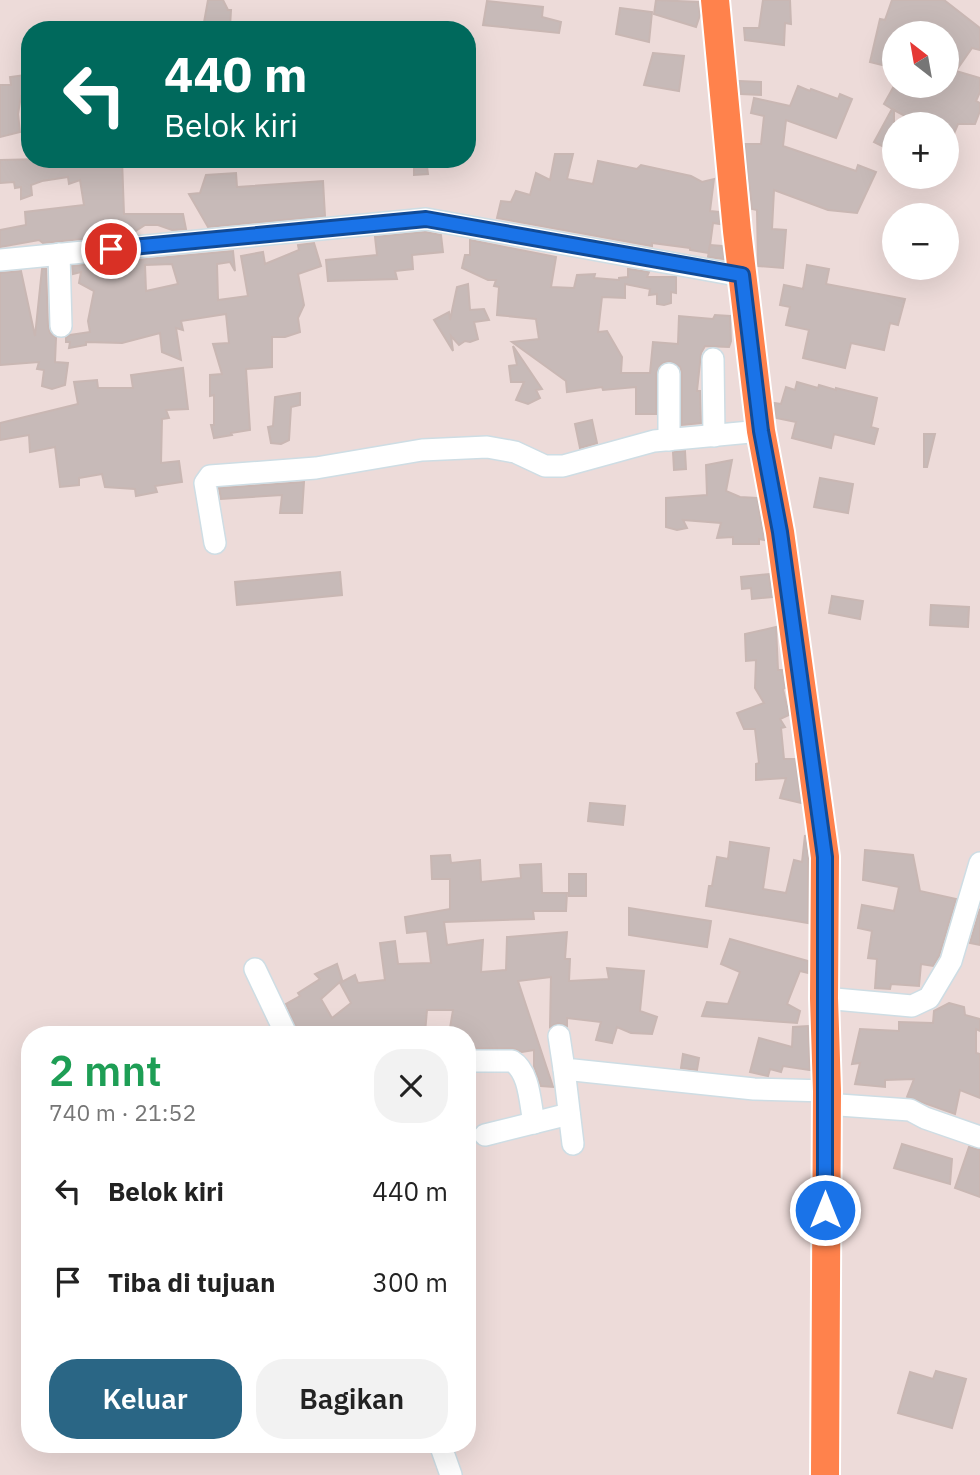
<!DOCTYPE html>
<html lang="id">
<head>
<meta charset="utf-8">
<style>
  :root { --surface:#fff; --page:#f2f2f2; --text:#222; --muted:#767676; --accent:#2a6685 }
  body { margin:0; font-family:"IBM Plex Sans",sans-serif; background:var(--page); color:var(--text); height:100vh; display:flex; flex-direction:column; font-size:26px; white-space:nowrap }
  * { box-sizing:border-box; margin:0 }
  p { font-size:23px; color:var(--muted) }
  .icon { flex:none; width:38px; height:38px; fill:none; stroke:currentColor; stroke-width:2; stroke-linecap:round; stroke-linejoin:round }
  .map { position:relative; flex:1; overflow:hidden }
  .sheet { position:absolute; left:21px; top:1026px; width:455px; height:427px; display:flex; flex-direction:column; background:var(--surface); border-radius:28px; box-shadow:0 7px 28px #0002 }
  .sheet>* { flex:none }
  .top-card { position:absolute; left:21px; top:21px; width:455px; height:147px; border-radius:28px; box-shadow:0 7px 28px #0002; background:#00695c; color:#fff; overflow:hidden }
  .needle { width:46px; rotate:329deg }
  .controls { position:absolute; left:882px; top:21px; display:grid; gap:14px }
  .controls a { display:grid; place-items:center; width:77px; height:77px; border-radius:50%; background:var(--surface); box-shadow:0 7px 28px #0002; font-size:35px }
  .pin { position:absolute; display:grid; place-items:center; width:60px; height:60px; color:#fff; margin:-30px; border:4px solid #fff; border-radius:50%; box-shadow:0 2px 7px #0007 }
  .me { position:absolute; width:77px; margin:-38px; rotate:0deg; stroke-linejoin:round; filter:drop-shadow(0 0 5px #0008) }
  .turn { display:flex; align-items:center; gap:24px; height:147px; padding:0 28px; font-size:32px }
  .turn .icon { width:91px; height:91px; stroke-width:2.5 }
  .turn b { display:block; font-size:49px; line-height:60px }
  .round { display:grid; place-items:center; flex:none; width:74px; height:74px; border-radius:28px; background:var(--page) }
  .head { display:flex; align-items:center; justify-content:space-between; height:119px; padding:0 28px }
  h1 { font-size:42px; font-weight:600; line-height:52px; color:#1e9e55 }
  .primary-button { display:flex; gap:14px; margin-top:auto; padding:14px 28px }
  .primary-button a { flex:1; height:80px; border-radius:28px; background:var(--accent); color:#fff; font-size:28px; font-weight:600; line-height:80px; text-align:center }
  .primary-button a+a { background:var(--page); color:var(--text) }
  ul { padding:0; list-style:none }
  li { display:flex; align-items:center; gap:21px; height:91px; padding:0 28px }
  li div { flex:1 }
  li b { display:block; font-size:26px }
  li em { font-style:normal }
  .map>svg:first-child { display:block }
  .building { fill:#c7bab8; stroke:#c9b7b3; stroke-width:2; fill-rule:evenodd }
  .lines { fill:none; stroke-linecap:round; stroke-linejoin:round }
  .minor-casing { stroke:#cedde4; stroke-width:24 }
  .major-casing { stroke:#fff; stroke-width:32 }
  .minor { stroke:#fff; stroke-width:21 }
  .major { stroke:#ff824c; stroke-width:28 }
  .route-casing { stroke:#114b97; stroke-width:18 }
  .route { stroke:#1a73e8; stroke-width:12 }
</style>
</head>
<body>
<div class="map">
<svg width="980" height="1475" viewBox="0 0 980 1475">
  <rect width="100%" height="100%" fill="#eddbd9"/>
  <g class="building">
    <polygon points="208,0 223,0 228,10 231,10 230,27 203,28"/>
    <polygon points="656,0 698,2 700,15 696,27 654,14"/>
    <polygon points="763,0 790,0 791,24 785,23 784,45 745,40 744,28 759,28"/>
    <polygon points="892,0 944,0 980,28 980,50 972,48 956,71 980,78 980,92 976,101 980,103 980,111 975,124 958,124 947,150 947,124 920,124 894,110 894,152 874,142 892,109 884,104 894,86 919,86 932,90 934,86 947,86 947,33 894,33 894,68 870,62 880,19 885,20"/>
    <polygon points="487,1 543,7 542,17 561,22 559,33 483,25"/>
    <polygon points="620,8 652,12 649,42 616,34"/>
    <polygon points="653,53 684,56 679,91 644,85"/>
    <polygon points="26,75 27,95 21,96 18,114 20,132 0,137 0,85 11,85 10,77"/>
    <polygon points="739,81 761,82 761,95 741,94"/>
    <polygon points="798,86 810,91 811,89 838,99 840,94 852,99 836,138 786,120 783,146 856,171 858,165 876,172 857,213 828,210 774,190 772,229 786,230 783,268 758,266 757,210 752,209 745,144 761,144 764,116 751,113 754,98 790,106"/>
    <polygon points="555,154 573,154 567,179 593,184 598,161 637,169 641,165 691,176 702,182 714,179 710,211 719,212 720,224 713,223 709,253 690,250 690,248 652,243 652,246 497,218 501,201 511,202 516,191 530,195 536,173 550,180"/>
    <polygon points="42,159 42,167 86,159 122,159 124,214 183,214 186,229 172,230 158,225 145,225 131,234 43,243 39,240 0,247 0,230 26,225 25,212 84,205 80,180 69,184 68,177 42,181 31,185 32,195 21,199 21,187 15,188 14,182 0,183 0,160"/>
    <polygon points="414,159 426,159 428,174 414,175"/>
    <polygon points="236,173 237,187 323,181 325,216 208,227 189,194 200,193 206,175"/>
    <polygon points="425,232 441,235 443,252 412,255 413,269 395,271 397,279 328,281 326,260 377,255 375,237"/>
    <polygon points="470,240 556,257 551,287 574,288 577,275 595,274 594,278 619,280 619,278 628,277 628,269 649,272 647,277 676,277 676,293 671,292 671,303 664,305 657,304 657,294 649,295 650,289 625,284 625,298 602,297 598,332 607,331 622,357 621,373 650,373 653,342 678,344 679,316 713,319 715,315 730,316 731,341 729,347 705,346 701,353 697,391 700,391 701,423 682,425 682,373 680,367 670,361 662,363 656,373 656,414 636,414 636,387 603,390 602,387 567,392 566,381 512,342 539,339 536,319 497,315 499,287 494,286 496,280 488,280 462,268 465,255 470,255"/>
    <path d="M 314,243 L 321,266 L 298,274 L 304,305 L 298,318 L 300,332 L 285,337 L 272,337 L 272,367 L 246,369 L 250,430 L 231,433 L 232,435 L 214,438 L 211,425 L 214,425 L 214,395 L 210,396 L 210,375 L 222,374 L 213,344 L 229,343 L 226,314 L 181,321 L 183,330 L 176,328 L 181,360 L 162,352 L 160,333 L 122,343 L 86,342 L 86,345 L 69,348 L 70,342 L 66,342 L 66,338 L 70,335 L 90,332 L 88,321 L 94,291 L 79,283 L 81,272 L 73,274 L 72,266 L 233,251 L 235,271 L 230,262 L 217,264 L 218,300 L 248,296 L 241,256 L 263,252 L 265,264 L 299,250 L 298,245 ZM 172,264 L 178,284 L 146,291 L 145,265 Z"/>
    <polygon points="710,245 722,246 724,259 708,257"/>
    <polygon points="807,265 829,269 826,284 905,299 898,325 890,323 884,350 851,343 845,368 803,358 809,330 786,325 790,307 780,305 784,285 803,289"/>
    <polygon points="42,269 46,269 48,326 50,333 56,338 55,362 68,363 65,385 52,389 42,386 44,370 37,369 39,362 0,365 0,273 21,271 35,336"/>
    <polygon points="468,284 470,310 484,309 489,320 474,322 478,339 470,342 465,341 459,345 451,336 453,351 434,320 449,312 450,320 457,287"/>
    <polygon points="513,346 542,389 536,390 540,398 528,404 516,400 524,382 511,382 509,366 517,365"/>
    <polygon points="183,368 188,409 166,410 169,418 162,419 161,463 179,461 182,482 155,486 157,492 136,496 135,489 105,487 102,474 79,478 79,485 60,487 55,447 30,452 29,435 0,440 0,423 78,404 74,382 97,380 98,388 133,388 131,375"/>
    <polygon points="797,382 818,388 819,385 836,390 836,388 877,398 871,427 878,429 874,444 834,434 831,448 792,438 796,422 776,418 774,403 781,404 786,387 795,390"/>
    <polygon points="300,393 300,405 291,407 289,440 281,444 271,443 268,427 273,426 275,397"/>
    <polygon points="592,420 597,443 580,448 575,424"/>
    <polygon points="924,434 935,434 927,467 924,467"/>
    <polygon points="685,451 686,469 674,470 673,452"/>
    <polygon points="732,460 726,491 740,497 757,498 764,540 759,539 759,544 733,544 733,537 717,538 721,523 683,520 687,528 677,530 666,527 666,498 707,495 706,465"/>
    <polygon points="820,478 853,484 848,513 814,507"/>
    <polygon points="304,482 302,513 280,513 282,495 221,499 219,488"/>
    <polygon points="340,572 342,595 237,605 235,582"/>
    <polygon points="769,574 772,597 752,599 751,588 742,589 741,577"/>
    <polygon points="832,596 863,601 860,619 829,613"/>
    <polygon points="931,605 969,607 968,627 930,625"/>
    <polygon points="776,627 778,670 782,670 785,688 783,689 789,715 780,719 785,727 781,728 784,759 795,759 801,803 780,798 786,778 756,780 756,764 759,763 755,729 744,729 737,713 764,703 755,688 756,660 746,661 745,634"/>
    <polygon points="590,803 625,806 623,825 588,821"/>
    <polygon points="805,835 808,858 808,923 706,906 709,886 712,886 717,857 728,859 730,842 769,848 763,889 786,893 794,860 802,862"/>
    <polygon points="865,850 913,855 920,891 956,899 939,956 933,966 921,964 919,986 891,984 890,989 875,988 877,959 868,958 872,931 858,928 862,905 894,911 899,887 863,880"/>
    <polygon points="450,855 451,863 480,860 481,882 521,878 520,865 541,864 542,893 567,893 566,911 533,911 534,919 444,922 447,945 483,940 481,972 506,970 507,937 567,932 565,959 570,959 569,981 609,979 607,968 644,971 640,1011 657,1017 652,1034 631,1033 617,1027 612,1043 596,1040 601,1022 567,1018 567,1026 558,1023 550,1027 551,977 518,981 553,1087 541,1086 534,1066 534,1050 522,1052 512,1048 467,1048 467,1034 449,1034 453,1010 427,1010 425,1033 407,1031 407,1034 299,1034 286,1004 300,996 298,993 320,979 315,974 337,964 342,980 321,999 332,1018 351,1003 340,983 355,975 358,983 385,980 380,943 395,941 398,964 431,963 427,931 407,933 405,917 450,909 450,879 432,879 431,856"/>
    <rect x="569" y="874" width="17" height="22"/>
    <polygon points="629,908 711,921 707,947 629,935"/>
    <polygon points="980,909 980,945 970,943"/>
    <polygon points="730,939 808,961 808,973 800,971 787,1004 800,1011 797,1023 702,1016 707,1002 728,1004 740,972 721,964"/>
    <polygon points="949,1003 964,1007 965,1015 980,1019 980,1031 976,1029 976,1053 980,1054 980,1098 960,1090 955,1114 907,1097 914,1079 885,1080 885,1087 855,1084 860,1063 852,1064 860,1029 899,1031 899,1022 933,1023 934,1011"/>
    <polygon points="808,1026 810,1070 783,1066 781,1072 770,1069 768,1076 750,1072 759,1038 792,1047 793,1027"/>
    <polygon points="683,1054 699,1058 697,1070 681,1068"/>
    <polygon points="902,1144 952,1159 950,1184 894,1168"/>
    <polygon points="969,1147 980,1150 980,1197 955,1188"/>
    <polygon points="936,1371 966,1379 952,1428 898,1413 910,1372 933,1379"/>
  </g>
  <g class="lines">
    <g class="minor-casing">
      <g id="minor">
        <polyline points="59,254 61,326"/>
        <polyline points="0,260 426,219 742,276"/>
        <polyline points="713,359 714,436"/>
        <polyline points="669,440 669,374"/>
        <polyline points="215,543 205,483 210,476 316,468 422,450 487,447 515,452 545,466 563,466 654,441 761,431"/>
        <polyline points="255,969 286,1034"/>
        <polyline points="824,998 912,1006 929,998 951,961 980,863"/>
        <polyline points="559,1036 564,1069 754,1089 827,1091"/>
        <path d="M 467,1061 L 512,1061 C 530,1072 530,1104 534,1123"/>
        <polyline points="564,1069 573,1144"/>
        <polyline points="825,1104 910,1110 925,1118 980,1137"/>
        <polyline points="485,1135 569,1114"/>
        <polyline points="440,1444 451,1475"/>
      </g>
    </g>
    <g class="major-casing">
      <polyline id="major" points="715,0 737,231 761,431 780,532 825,857 824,998 827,1091 825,1475"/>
    </g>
    <use href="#minor" class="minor"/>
    <use href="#major" class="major"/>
  </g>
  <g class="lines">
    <g class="route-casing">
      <polyline id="route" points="111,249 426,219 742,275 761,431 780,532 825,857 825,1210"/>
    </g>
    <use href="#route" class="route"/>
  </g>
</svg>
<div class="controls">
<a><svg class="needle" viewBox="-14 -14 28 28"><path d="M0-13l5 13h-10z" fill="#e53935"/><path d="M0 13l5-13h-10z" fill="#767676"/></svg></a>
<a>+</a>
<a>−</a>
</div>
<div class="pin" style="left:111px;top:249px;background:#d93025"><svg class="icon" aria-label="arrive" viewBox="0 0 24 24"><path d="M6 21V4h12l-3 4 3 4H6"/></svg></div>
<svg class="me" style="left:825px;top:1210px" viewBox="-20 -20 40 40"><circle r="17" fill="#1a73e8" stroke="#fff" stroke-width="3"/><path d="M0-11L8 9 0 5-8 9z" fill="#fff"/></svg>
<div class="top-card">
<div class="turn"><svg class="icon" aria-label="left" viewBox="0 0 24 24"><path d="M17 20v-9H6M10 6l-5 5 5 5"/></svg><div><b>440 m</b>Belok kiri</div></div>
</div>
<section class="sheet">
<div class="head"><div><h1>2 mnt</h1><p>740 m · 21:52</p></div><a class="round"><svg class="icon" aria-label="close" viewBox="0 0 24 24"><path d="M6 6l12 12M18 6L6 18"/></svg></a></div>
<ul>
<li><svg class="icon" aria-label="left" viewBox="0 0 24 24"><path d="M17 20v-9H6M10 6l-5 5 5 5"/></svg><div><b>Belok kiri</b></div><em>440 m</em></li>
<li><svg class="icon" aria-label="arrive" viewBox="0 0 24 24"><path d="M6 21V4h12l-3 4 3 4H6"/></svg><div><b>Tiba di tujuan</b></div><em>300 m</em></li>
</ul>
<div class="primary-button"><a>Keluar</a><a>Bagikan</a></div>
</section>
</div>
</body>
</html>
